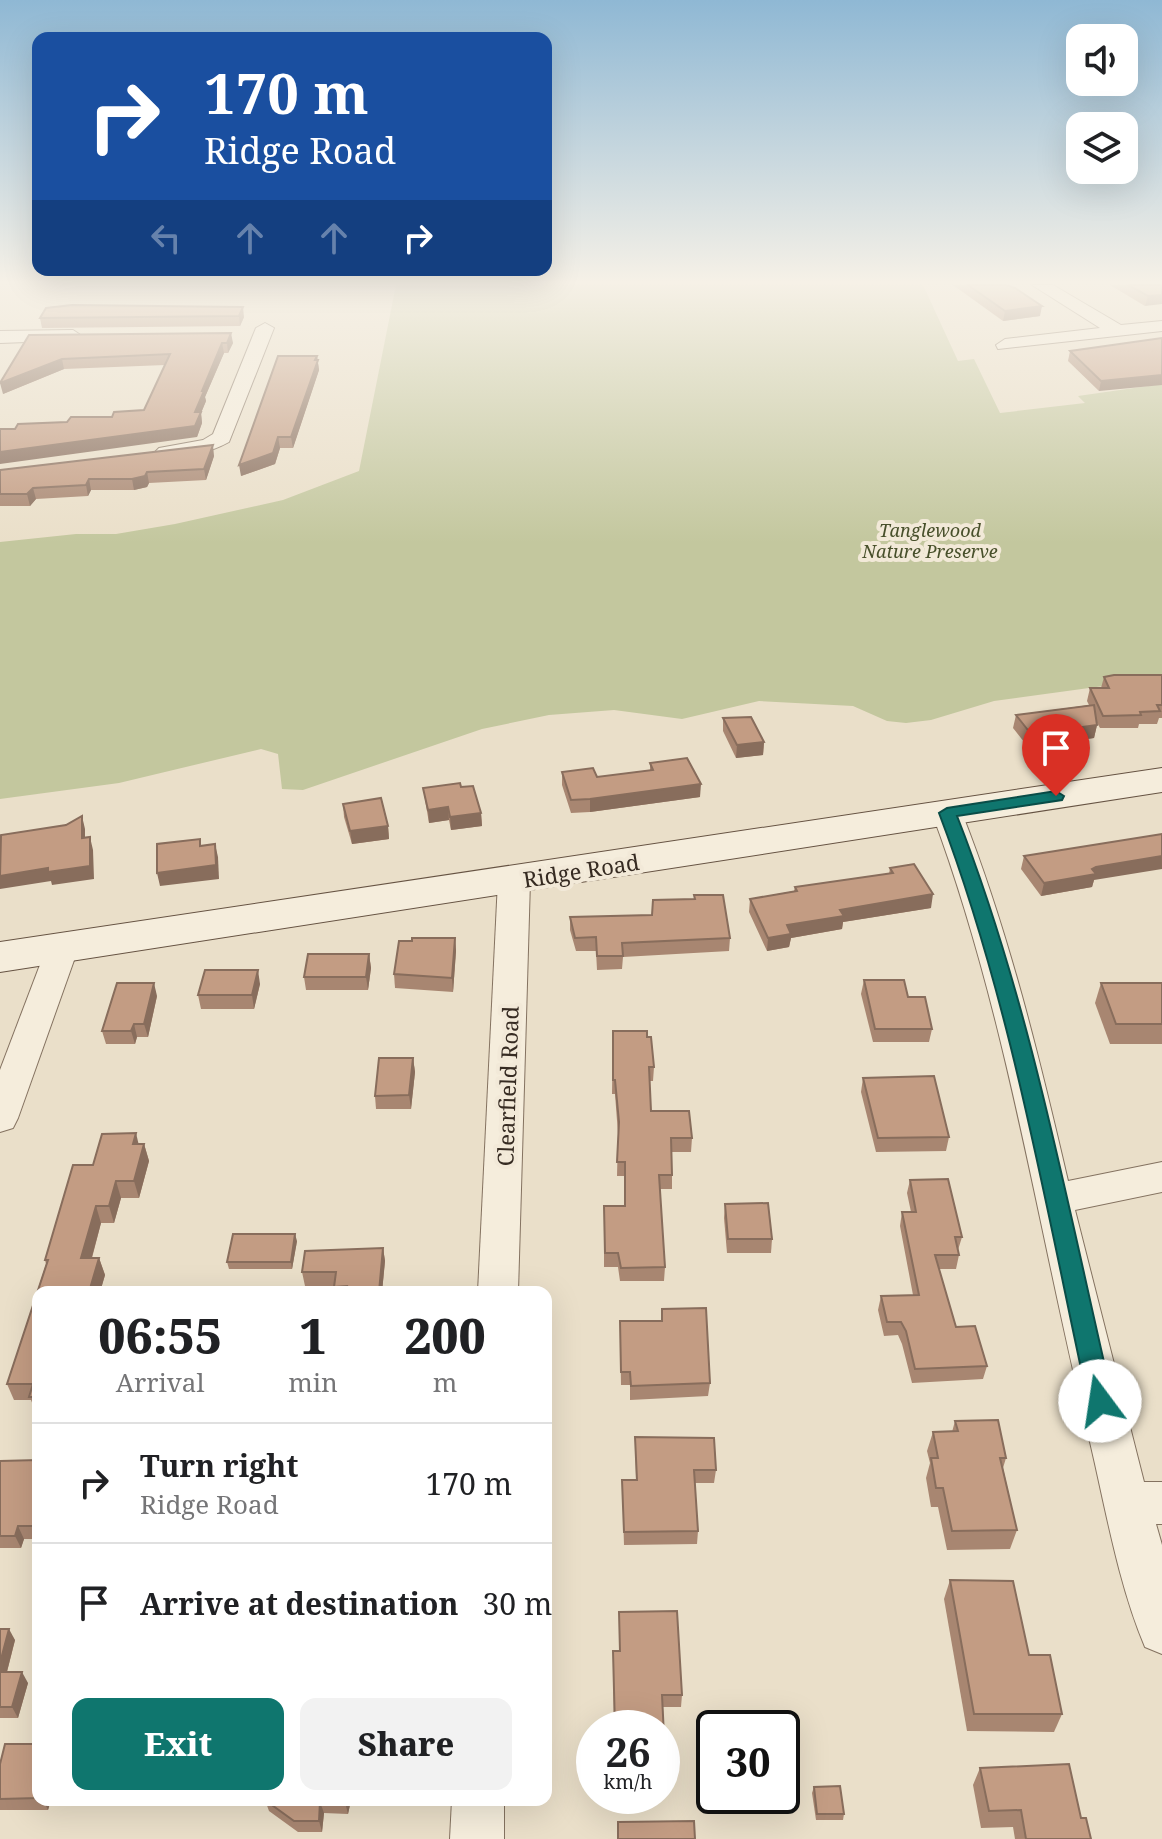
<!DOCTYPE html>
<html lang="en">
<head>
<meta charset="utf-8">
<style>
  :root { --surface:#fff; --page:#f2f2f2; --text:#202124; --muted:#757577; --line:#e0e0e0; --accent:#0f766e }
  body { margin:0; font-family:"Noto Serif",serif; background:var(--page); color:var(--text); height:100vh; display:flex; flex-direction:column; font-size:30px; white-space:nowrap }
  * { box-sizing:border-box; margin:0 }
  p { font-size:26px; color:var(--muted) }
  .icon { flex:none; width:44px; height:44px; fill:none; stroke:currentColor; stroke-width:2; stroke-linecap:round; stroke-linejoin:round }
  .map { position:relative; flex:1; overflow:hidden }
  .sheet { position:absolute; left:32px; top:1286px; width:520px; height:520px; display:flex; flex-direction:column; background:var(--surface); border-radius:16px; box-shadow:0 8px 32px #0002 }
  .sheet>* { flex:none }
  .hud { position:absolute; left:32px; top:32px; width:520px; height:244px; border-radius:16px; box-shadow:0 8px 32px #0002; background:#1a4fa0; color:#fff; overflow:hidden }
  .controls { position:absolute; left:1066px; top:24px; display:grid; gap:16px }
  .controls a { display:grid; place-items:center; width:72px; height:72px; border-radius:16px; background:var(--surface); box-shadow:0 8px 32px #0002; font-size:40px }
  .speed { position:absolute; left:576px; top:1710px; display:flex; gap:16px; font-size:40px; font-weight:700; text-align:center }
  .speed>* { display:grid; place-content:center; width:104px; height:104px; border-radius:50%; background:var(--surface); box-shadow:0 8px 32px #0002; line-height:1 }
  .speed small { font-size:20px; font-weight:400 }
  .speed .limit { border:4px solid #111; border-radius:12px; background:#fff; color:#111 }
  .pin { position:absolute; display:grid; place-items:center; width:68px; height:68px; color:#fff; margin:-82px -34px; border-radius:50% 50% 50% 0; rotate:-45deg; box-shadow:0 0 8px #0007 }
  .pin .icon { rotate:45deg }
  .me { position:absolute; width:88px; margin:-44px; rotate:346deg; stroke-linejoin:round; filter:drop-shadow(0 0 6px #0008) }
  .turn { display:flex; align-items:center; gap:28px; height:168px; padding:0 40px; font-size:36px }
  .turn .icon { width:104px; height:104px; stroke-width:2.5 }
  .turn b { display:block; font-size:56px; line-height:68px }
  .lanes { display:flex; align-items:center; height:76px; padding:0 40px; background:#0003; justify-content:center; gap:40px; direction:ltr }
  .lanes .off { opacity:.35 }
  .eta { display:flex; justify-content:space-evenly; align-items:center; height:136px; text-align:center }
  .eta b { font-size:48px; font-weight:800; line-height:56px }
  .button { display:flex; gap:16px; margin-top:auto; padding:16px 40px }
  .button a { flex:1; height:92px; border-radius:16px; background:var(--accent); color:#fff; font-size:32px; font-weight:800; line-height:92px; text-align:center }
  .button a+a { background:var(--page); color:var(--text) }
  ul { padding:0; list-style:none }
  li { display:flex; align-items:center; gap:24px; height:120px; padding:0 40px; border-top:2px solid var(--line) }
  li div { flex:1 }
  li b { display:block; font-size:30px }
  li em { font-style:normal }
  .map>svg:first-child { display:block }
  .green { fill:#c3c79e }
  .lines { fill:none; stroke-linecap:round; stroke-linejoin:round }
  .street-casing { stroke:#847260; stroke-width:2 }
  .secondary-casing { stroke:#665343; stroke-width:2 }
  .street { fill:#f5eddc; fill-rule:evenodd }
  .secondary { fill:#f5eddc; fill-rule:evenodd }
  .wall { fill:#a88671 }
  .shaded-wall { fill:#886d5c }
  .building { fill:#c39c83; stroke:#886d5c; stroke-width:2 }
  .route { fill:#0f766e; stroke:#0a4d48; stroke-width:2 }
  .labels { text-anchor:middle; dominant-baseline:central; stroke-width:8; stroke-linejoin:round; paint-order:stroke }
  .far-park-label { font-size:18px; font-style:italic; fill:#48502b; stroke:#f2e9d8 }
  .street-label { font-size:22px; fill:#362b22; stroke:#f2e9d8 }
</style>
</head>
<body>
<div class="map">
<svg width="1162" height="1839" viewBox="0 0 1162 1839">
  <rect width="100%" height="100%" fill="#eadfc9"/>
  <polygon class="green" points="396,285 923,285 958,361 974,359 1000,413 1085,403 1078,396 1162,384 1162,678 994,701 931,720 906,723 887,721 853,706 759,701 682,719 614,710 549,715 482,729 303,790 282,789 278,754 261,749 119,783 0,799 0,542 76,534 116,534 175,524 283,500 359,471"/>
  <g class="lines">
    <g class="street-casing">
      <g id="street">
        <polygon points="1032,285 1053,285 1121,325 1162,321 1162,331 998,349 996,345 1005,339 1100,328"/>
        <path d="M 265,323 L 274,328 L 229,442 C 211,452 179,462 159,456 L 155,452 L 159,448 L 203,440 L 213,434 L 256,328 Z"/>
        <polygon points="73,330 82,336 80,340 0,343 0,331"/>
        <path d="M 947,804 L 957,807 L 962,813 C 1009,933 1039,1056 1068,1181 L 1162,1162 L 1162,1192 L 1075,1210 L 1144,1482 L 1162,1482 L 1162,1524 L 1156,1524 L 1162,1545 L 1162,1654 L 1145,1647 C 1118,1583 1106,1510 1090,1442 C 1038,1232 1008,1016 932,813 L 937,807 Z"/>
        <polygon points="514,871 525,874 530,881 518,1292 478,1292 498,881 503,874"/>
        <polygon points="62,938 74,941 78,949 18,1118 13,1128 0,1132 0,1070 46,949 50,941"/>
        <polygon points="452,1800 504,1800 504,1839 450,1839"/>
      </g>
    </g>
    <g class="secondary-casing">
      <polygon id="secondary" points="1162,768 1162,792 0,972 0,942"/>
    </g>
    <use href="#street" class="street"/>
    <use href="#secondary" class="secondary"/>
  </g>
  <g class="wall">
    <polygon points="953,285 1006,285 1040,316 1003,321"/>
    <polygon points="1110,285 1162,285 1145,306"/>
    <polygon points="72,305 244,317 240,326 42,328 40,318"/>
    <polygon points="29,335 233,343 228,353 224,353 205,397 206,401 201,413 202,423 197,437 15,429 112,417 144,410 165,365 64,369 3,394"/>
    <polygon points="1162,338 1099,391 1068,361 1070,351"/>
    <polygon points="317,356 319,370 293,448 280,448 275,464 241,476"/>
    <polygon points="214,456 206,480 149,483 147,487 134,490 91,490 88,496 36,499 30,506 0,506 0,470"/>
    <polygon points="1162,675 1162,718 1159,718 1157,724 1139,724 1138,728 1100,728 1096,721 1097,725 1094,738 1028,747 1013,728 1016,715 1089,705 1087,701 1090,688 1101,688 1104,677"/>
    <polygon points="723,718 764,742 763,755 736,758 723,731"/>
    <polygon points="650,763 700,797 590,812 571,813 562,785 562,772 597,777 650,770"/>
    <polygon points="461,787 481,813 482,826 451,830 449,820 429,823 423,788"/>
    <polygon points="343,804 388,826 389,839 352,844 344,817"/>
    <polygon points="1024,856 1094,880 1092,887 1041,896 1021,869"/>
    <polygon points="890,868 931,908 843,922 842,929 791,938 789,947 767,951 749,912 750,899 794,891 795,887 889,874"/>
    <polygon points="694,895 730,938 729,951 623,957 622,969 597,970 596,951 576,951 570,930 570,917 652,915 694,899"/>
    <polygon points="455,938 456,951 453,992 395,988 394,974 412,941"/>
    <polygon points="369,954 371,968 368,990 306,990 304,977"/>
    <polygon points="864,980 908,997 932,1029 929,1042 873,1042 861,994"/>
    <polygon points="1101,983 1162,983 1162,1044 1110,1044 1095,1003"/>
    <polygon points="260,984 254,1009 201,1009 198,995"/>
    <polygon points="157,996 148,1037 137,1037 135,1044 106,1044 102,1031"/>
    <polygon points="613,1031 647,1037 654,1067 653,1081 649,1081 651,1111 692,1138 691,1152 672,1152 672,1189 660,1189 665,1267 664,1281 620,1281 618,1267 604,1267 604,1206 625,1206 625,1176 617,1176 618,1134 615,1094 612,1094"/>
    <polygon points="413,1058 415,1072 411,1109 376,1109 375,1096"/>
    <polygon points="863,1078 949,1137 946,1151 876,1152 861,1092"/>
    <polygon points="139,1144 144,1144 149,1161 139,1198 121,1198 114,1223 101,1223 92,1258 99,1258 105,1275 100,1292 38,1292 38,1413 36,1413 31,1400 14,1400 7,1384 46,1264 45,1260 93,1165"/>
    <polygon points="910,1180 962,1237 958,1250 959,1255 956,1269 939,1269 956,1327 987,1366 983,1379 912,1383 902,1344 898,1335 884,1336 878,1310 881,1296 913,1295 900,1226 902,1212 911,1212 907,1193"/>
    <polygon points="725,1204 772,1239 771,1253 727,1253 724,1218"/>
    <polygon points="297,1241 292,1269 229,1269 227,1262"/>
    <polygon points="383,1248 385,1261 382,1292 335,1292 334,1286 305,1286 302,1272"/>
    <polygon points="662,1309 710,1383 708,1396 630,1400 630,1385 621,1385 620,1321 661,1321"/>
    <polygon points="955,1421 1006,1458 1003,1468 1017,1530 1010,1549 947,1550 938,1507 931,1507 926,1478 930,1463 927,1451 933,1432 952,1432"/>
    <polygon points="635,1437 716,1470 714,1483 695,1483 698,1531 697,1544 624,1545 622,1480 636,1480"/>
    <polygon points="38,1460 38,1539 24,1539 21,1548 0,1548 0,1461"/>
    <polygon points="950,1580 1029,1655 1062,1714 1054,1732 967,1731 944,1599"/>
    <polygon points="619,1612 682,1695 681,1707 663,1707 664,1736 663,1747 662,1728 614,1728 613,1651 619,1651"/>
    <polygon points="0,1629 15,1640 7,1672 28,1683 18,1718 0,1718"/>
    <polygon points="38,1744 38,1800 51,1800 48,1810 0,1810 0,1764"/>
    <polygon points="980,1768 1081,1818 1091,1839 1015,1839 1013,1827 981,1828 973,1785"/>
    <polygon points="814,1787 844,1814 843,1820 816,1820 812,1793"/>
    <polygon points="265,1800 351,1800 348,1814 324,1813 322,1832 298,1832 269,1811"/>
  </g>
  <g class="shaded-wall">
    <polygon points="1162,295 1162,304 1145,306 1148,296"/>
    <polygon points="1042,306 1040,316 1003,321 1005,311"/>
    <polygon points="243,307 244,317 240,326 239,316"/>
    <polygon points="231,333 233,343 228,353 227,343"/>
    <polygon points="222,343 224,353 205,397 206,401 201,413 202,423 197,437 0,464 0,452 195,412 202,391"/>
    <polygon points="317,356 319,370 293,448 291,437"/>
    <polygon points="62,359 64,369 3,394 0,383"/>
    <polygon points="1162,375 1162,385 1099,391 1101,381"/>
    <polygon points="278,437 280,448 275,464 241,476 239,465"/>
    <polygon points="213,445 214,456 206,480 204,469"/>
    <polygon points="147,472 149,483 147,487 134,490 132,479"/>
    <polygon points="89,479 91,490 88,496 86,485"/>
    <polygon points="33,488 36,499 30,506 27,494"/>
    <polygon points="1097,725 1094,738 1028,747 1031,734"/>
    <polygon points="764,742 763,755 736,758 737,745"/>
    <polygon points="701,784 700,797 590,812 590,799"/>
    <polygon points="448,807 449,820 429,823 428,810"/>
    <polygon points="481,813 482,826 451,830 450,817"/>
    <polygon points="82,816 85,829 85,851 82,838"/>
    <polygon points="388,826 389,839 352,844 350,831"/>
    <polygon points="90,837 93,850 94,879 52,885 51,881 0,889 0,876"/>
    <polygon points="215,844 218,857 219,879 160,886 157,873"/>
    <polygon points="1162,856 1162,869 1094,880 1092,887 1041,896 1044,883 1096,867"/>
    <polygon points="933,894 931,908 843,922 842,929 791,938 789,947 767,951 768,938 787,925 840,910"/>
    <polygon points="455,938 456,951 453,992 452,978"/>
    <polygon points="369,954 371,968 368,990 366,977"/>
    <polygon points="258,970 260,984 254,1009 252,995"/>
    <polygon points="154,983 157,996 148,1037 144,1024"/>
    <polygon points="134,1024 137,1037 135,1044 131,1031"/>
    <polygon points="413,1058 415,1072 411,1109 409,1095"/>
    <polygon points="136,1133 140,1150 133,1144"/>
    <polygon points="144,1144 149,1161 139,1198 134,1181"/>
    <polygon points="116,1181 121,1198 114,1223 109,1206"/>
    <polygon points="96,1206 101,1223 87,1275 81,1258"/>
    <polygon points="295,1234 297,1241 292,1269 291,1262"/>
    <polygon points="383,1248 385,1261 382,1292 379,1292"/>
    <polygon points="99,1258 105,1275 100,1292 89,1292"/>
    <polygon points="18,1526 24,1539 21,1548 15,1536"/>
    <polygon points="9,1629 15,1640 4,1683 0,1676 0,1663"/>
    <polygon points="22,1672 28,1683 18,1718 12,1707"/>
    <polygon points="43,1800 51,1800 48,1810"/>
    <polygon points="345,1800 351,1800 348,1814 345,1802"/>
    <polygon points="320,1802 324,1813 322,1832 319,1821"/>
  </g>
  <g class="building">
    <polygon points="968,285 1006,285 1015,288 1042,306 1005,311"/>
    <polygon points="1128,285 1162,285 1162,295 1148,296"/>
    <polygon points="72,305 243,307 239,316 40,318 46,308"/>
    <polygon points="231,333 227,343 222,343 202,391 204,391 195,412 201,412 195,426 0,452 0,429 15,429 18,424 67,422 71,417 112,417 114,412 144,410 170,354 62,359 0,383 29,335"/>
    <polygon points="1162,338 1162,375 1101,381 1070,351"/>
    <polygon points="278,356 317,356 315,360 318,360 291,437 278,437 273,453 239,465"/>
    <polygon points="213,445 204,469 147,472 145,476 132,479 89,479 86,485 33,488 27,494 0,494 0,470"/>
    <polygon points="1114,675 1162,675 1162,705 1157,705 1160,711 1140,712 1141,715 1103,716 1090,688 1109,688 1104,677"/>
    <polygon points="1094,705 1097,725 1031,734 1016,715"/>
    <polygon points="751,717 764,742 737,745 723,718"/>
    <polygon points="687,758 701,784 590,799 571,800 562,772 593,768 597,777 653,770 650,763"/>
    <polygon points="460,783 461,787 473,786 481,813 450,817 448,807 428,810 423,788"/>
    <polygon points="381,798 388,826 350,831 343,804"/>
    <polygon points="82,816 82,838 90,837 90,866 48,872 48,868 0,876 1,835 66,825"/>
    <polygon points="1162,834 1162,856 1096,867 1092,869 1096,874 1044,883 1024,856"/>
    <polygon points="200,839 200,846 215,844 216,865 157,873 157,844"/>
    <polygon points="914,864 933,894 840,910 844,916 787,925 791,934 768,938 750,899 797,891 795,887 893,873 890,868"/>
    <polygon points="694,895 723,895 730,938 622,943 623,956 597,956 596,937 575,938 570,917 652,915 653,900 695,899"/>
    <polygon points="412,938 455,938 452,978 394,974 399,941 412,941"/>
    <polygon points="308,954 369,954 366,977 304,977"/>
    <polygon points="205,970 258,970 252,995 198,995"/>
    <polygon points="864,980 904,980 908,997 925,997 932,1029 875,1029"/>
    <polygon points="117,983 154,983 144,1024 134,1024 131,1031 102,1031"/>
    <polygon points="1101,983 1162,983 1162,1024 1116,1024"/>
    <polygon points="613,1031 647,1031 647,1037 651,1037 654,1067 649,1067 651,1111 689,1111 692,1138 671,1138 672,1175 659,1175 665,1267 621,1268 618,1253 605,1253 604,1206 625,1206 625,1162 617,1162 619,1122 615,1080 613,1080"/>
    <polygon points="379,1058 413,1058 409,1095 375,1096"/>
    <polygon points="934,1076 949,1137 878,1138 863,1078"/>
    <polygon points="136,1133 133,1144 144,1144 134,1181 116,1181 109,1206 96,1206 81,1258 99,1258 89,1292 38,1292 38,1397 29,1397 33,1384 7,1384 48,1260 45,1260 73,1165 93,1165 102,1134"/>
    <polygon points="948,1179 962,1237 955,1237 959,1255 935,1255 956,1327 975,1326 987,1366 915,1369 906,1331 901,1322 887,1322 881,1296 919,1295 902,1212 916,1212 910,1180"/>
    <polygon points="768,1203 772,1239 728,1239 725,1204"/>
    <polygon points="233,1234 295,1234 291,1262 227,1262"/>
    <polygon points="383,1248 379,1292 346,1292 347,1286 334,1287 336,1272 302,1272 305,1251"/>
    <polygon points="706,1308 710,1383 631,1386 630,1372 621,1372 620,1321 662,1321 662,1309"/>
    <polygon points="998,1420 1006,1458 1000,1458 1017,1530 952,1531 943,1488 936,1488 931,1458 938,1458 933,1432 958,1431 955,1421"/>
    <polygon points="635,1437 714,1438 716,1470 694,1470 698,1531 624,1532 622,1480 637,1480"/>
    <polygon points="38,1460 38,1526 18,1526 15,1536 0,1536 0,1461"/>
    <polygon points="950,1580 1013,1581 1029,1655 1050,1655 1062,1714 974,1714"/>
    <polygon points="677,1611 682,1695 662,1695 664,1736 662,1736 662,1728 615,1728 613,1651 620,1651 619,1612"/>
    <polygon points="0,1629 9,1629 0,1663"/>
    <polygon points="0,1672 22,1672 12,1707 0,1707"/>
    <polygon points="5,1744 38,1744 38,1798 0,1799 0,1764"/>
    <polygon points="1069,1764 1081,1818 1086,1818 1091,1839 1026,1839 1021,1810 989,1811 980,1768"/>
    <polygon points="840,1786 844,1814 817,1814 814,1787"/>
    <polygon points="265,1800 345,1800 345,1802 320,1802 319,1821 294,1821"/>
    <polygon points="694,1821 695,1839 618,1839 618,1822"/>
  </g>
  <linearGradient id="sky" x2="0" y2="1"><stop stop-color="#8fb8d4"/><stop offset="0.52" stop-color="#f6f1e7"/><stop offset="1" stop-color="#f6f1e7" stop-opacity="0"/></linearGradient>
  <rect width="1162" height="543" fill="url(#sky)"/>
  <path class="route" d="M 1056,791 L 1064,796 L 1062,800 L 957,816 C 1031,1004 1067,1205 1113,1401 L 1109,1408 L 1100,1411 L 1092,1408 L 1088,1401 C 1045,1203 1011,1002 939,813 L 947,808 Z"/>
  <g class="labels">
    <g class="far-park-label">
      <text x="930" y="530">Tanglewood<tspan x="930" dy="21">Nature Preserve</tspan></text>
    </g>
    <g class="street-label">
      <text transform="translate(581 870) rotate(-9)">Ridge Road</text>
      <text transform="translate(507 1086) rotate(-88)">Clearfield Road</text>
    </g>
  </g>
</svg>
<div class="controls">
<a><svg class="icon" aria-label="sound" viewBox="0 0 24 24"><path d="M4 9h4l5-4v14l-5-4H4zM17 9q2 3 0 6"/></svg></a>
<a><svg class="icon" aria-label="layers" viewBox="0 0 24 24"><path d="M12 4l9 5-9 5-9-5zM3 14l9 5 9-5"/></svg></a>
</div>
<div class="speed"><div>26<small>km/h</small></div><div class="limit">30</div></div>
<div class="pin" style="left:1056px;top:796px;background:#d93025"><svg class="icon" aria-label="arrive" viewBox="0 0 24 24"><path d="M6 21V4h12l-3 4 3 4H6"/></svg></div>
<svg class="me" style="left:1100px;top:1401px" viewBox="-20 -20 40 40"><circle r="19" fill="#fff"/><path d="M0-13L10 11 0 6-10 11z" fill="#0f766e"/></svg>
<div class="hud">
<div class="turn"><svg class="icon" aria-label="right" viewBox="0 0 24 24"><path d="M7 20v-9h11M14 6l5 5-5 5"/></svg><div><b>170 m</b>Ridge Road</div></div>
<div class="lanes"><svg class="icon off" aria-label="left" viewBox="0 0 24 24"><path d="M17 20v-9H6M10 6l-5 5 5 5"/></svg><svg class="icon off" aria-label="ahead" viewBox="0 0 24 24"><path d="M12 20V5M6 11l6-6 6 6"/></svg><svg class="icon off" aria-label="ahead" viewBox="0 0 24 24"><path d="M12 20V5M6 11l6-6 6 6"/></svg><svg class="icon" aria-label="right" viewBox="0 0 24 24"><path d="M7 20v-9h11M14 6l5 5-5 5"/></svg></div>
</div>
<section class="sheet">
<div class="eta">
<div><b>06:55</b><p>Arrival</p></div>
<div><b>1</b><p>min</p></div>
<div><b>200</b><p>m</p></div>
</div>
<ul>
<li><svg class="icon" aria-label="right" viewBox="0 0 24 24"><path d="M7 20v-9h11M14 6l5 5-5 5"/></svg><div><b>Turn right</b><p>Ridge Road</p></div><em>170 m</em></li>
<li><svg class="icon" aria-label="arrive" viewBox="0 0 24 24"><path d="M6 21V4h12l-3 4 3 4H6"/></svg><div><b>Arrive at destination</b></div><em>30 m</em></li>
</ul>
<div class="button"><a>Exit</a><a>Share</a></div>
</section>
</div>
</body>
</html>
